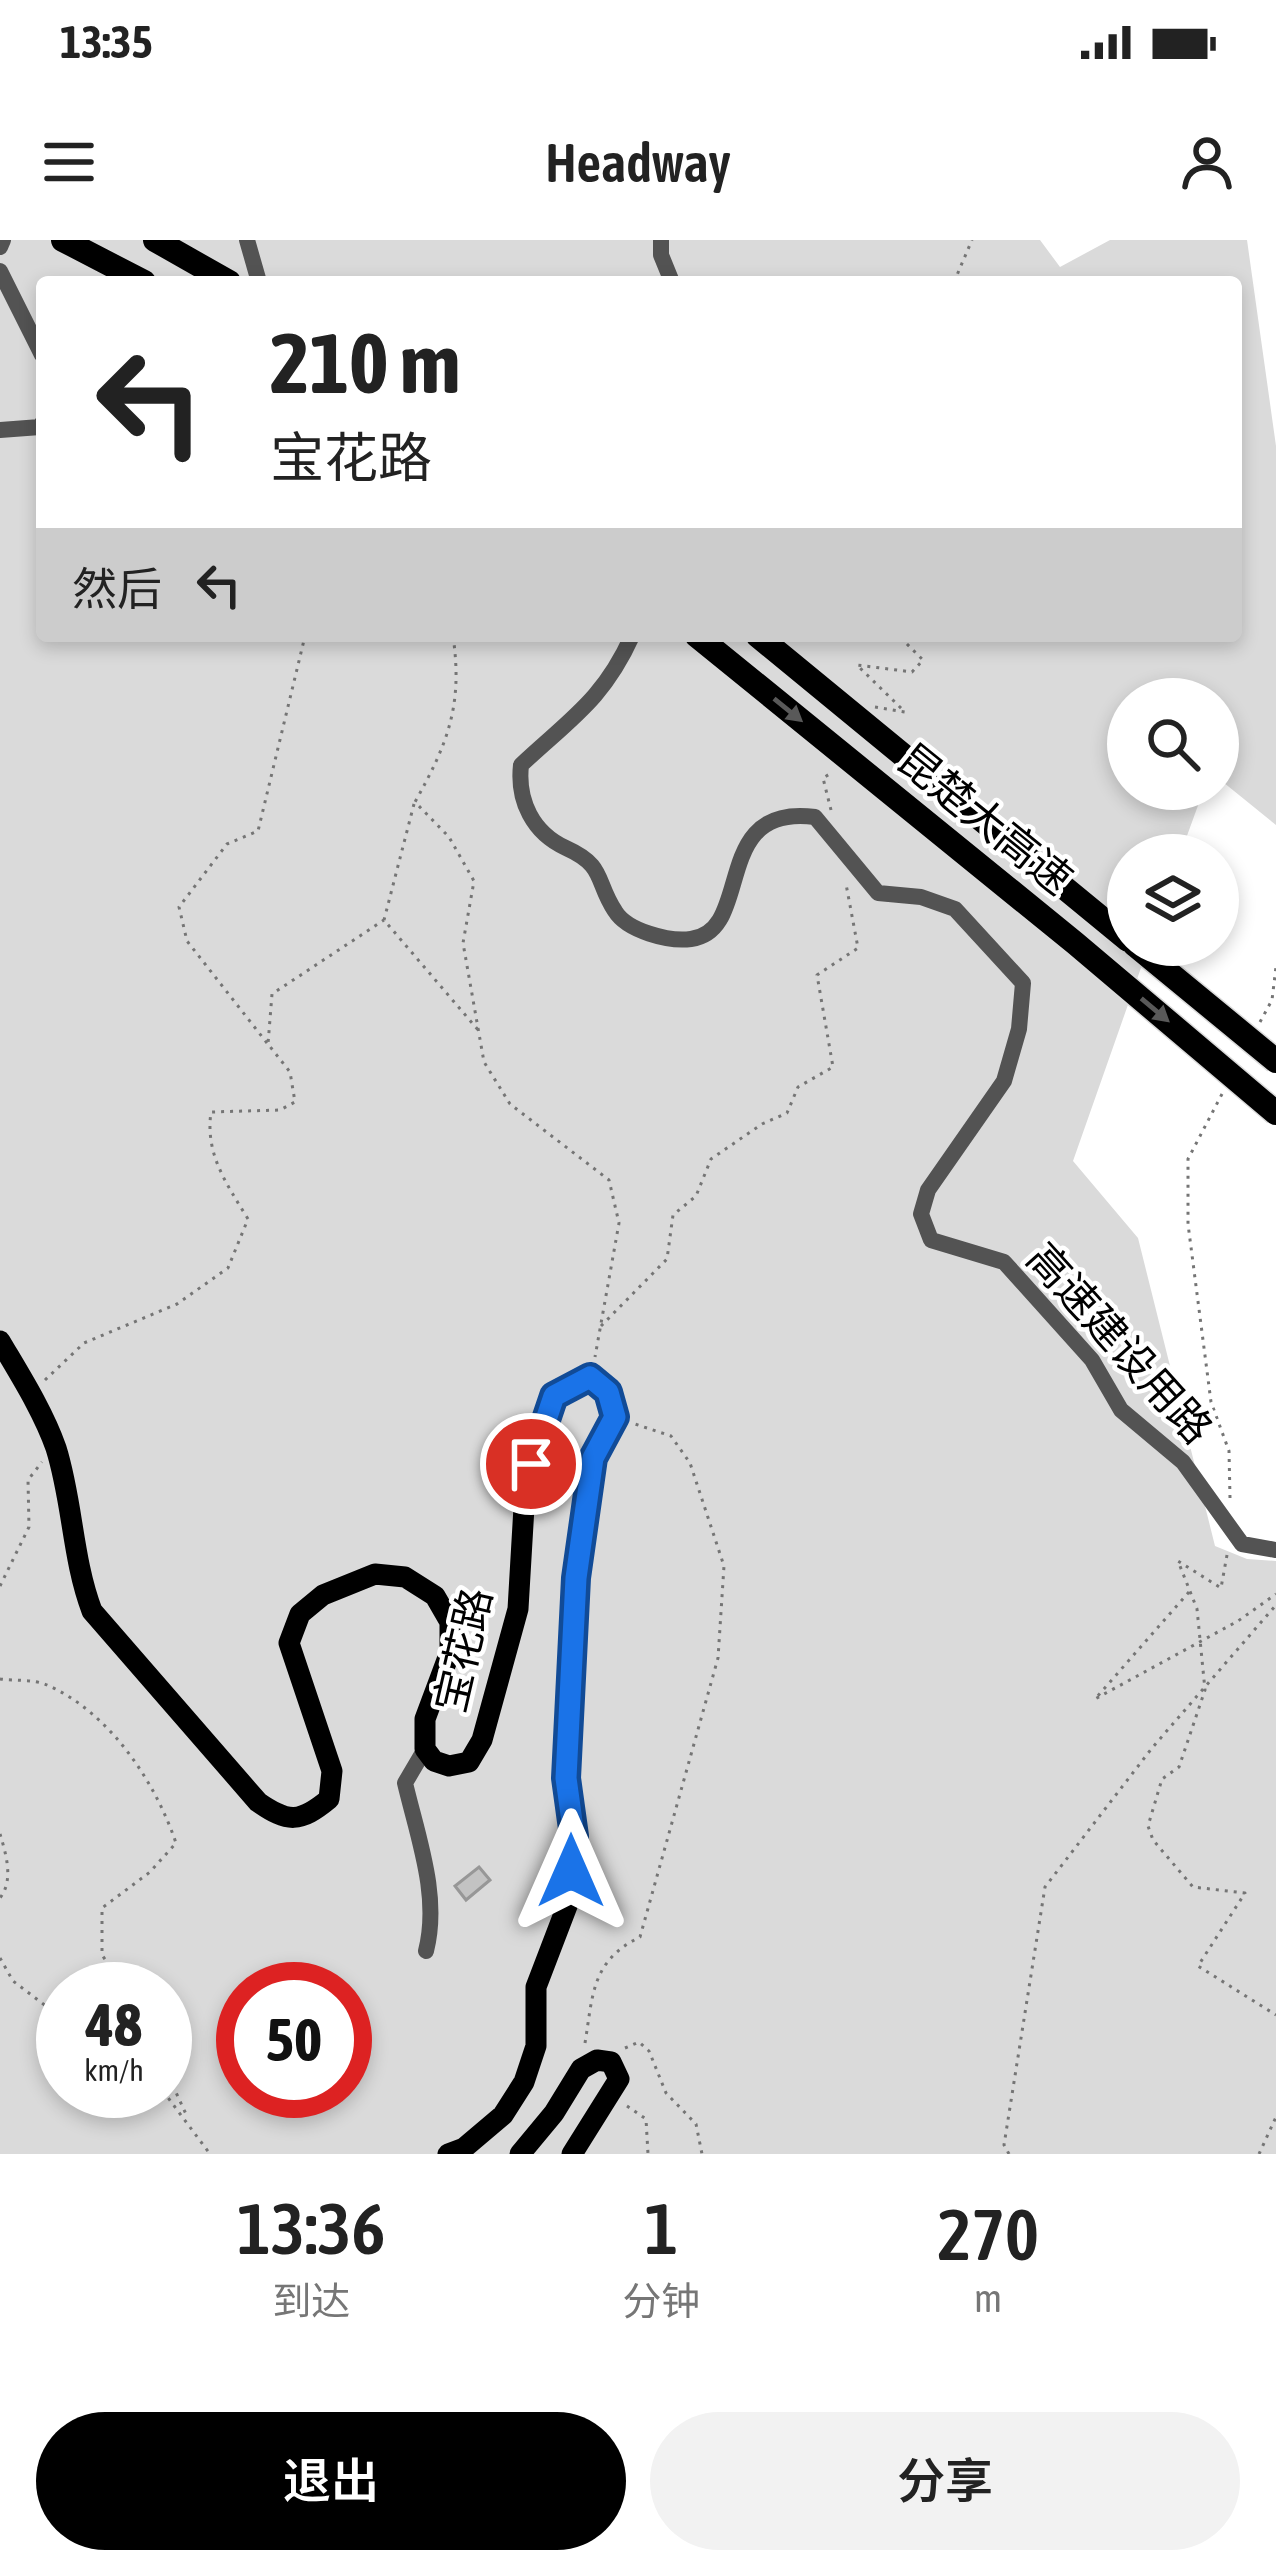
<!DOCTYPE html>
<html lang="zh">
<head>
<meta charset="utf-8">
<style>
  :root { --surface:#fff; --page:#f2f2f2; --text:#222; --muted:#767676; --accent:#000 }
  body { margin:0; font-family:"Asap Condensed","Noto Sans SC",sans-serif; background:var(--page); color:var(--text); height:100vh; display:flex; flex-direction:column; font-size:45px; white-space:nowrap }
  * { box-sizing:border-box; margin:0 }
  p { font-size:39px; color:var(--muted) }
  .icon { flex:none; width:66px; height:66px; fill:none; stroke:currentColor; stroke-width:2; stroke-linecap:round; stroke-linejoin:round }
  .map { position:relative; height:1914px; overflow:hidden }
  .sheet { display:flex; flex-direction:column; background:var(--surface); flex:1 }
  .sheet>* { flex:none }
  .guide { position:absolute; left:36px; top:36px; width:1206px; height:366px; border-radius:12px; box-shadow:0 6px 18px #0003; background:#fff; color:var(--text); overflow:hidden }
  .tools { position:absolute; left:1107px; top:438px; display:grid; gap:24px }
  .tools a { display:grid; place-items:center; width:132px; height:132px; border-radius:50%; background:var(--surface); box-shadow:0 6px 18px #0003; font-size:60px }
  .speed { position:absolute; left:36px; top:1722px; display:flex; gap:24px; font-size:60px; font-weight:700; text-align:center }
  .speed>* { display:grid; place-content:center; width:156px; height:156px; border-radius:50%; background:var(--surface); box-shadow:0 6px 18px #0003; line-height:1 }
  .speed small { font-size:30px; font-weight:400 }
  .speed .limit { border:18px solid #d22; background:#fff; color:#111 }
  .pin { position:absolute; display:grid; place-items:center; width:102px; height:102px; color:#fff; margin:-51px; border:6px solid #fff; border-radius:50%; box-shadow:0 3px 12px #0007 }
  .me { position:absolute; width:132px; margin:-66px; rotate:0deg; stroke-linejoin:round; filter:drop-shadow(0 0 9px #0008) }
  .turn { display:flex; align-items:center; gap:42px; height:252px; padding:0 36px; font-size:54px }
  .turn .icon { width:156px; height:156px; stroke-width:2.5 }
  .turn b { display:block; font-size:84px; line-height:102px }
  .then { display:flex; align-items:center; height:114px; padding:0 36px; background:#0003; gap:24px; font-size:45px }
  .eta { display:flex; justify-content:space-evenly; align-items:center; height:204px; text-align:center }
  .eta b { font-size:72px; font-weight:600; line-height:84px }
  .cta { display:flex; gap:24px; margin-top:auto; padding:24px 36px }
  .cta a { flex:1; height:138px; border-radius:72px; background:var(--accent); color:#fff; font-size:48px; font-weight:600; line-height:138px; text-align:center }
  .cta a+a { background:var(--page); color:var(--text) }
  .status { display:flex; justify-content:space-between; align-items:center; height:84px; padding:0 60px; background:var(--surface); direction:ltr }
  .status svg { height:33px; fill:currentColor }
  header { display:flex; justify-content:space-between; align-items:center; height:156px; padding:0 36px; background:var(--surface); font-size:54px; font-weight:600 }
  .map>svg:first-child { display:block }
  .green { fill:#dadada; fill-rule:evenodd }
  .building { fill:#c3c3c3; stroke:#979797; stroke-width:3 }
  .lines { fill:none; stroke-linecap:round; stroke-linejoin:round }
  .major-casing { stroke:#dbdbdb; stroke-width:24 }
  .highway-casing { stroke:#dbdbdb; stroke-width:27 }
  .path { stroke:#757575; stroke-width:3; stroke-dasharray:3 6; stroke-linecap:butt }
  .minor { stroke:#535353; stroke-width:16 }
  .major { stroke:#000; stroke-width:21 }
  .highway { stroke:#000; stroke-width:24 }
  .highway-bridge-casing { stroke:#dbdbdb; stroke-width:27; stroke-linecap:butt }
  .highway-bridge { stroke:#000; stroke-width:24 }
  .oneway { fill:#595959 }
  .route-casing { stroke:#114b97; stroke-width:30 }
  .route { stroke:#1a73e8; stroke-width:21 }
  .labels { text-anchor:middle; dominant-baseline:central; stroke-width:9; stroke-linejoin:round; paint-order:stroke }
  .street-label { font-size:42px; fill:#000; stroke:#fff }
</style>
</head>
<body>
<div class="status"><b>13:35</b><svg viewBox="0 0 49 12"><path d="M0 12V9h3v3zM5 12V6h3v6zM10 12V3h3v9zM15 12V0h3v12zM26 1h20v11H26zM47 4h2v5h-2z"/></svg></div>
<header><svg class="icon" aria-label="menu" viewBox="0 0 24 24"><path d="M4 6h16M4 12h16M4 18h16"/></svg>Headway<svg class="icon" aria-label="person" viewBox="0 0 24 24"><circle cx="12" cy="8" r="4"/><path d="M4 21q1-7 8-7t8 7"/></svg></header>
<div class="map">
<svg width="1276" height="1914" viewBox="0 0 1276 1914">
  <rect width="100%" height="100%" fill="#fff"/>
  <path class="green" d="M 0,0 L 1040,0 L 1060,27 L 1110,0 L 1247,0 L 1276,206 L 1276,585 L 1218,538 L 1218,459 L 1128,459 L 1128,549 L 1204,549 L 1180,615 L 1128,615 L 1128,705 L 1149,705 L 1073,921 L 1138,998 L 1215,1306 L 1247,1319 L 1276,1321 L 1276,1914 L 0,1914 ZM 42,42 L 1236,42 L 1236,396 L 42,396 ZM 63,1749 L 165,1749 L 165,1851 L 63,1851 ZM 243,1749 L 345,1749 L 345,1851 L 243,1851 Z"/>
  <polygon class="building" points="479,1627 490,1640 466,1660 455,1646"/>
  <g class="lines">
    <g class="major-casing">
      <g id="major">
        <path d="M 0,1101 C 20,1135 43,1171 56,1208 C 73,1262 72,1318 92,1371 L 258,1562 C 288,1583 300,1583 329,1559 L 332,1531 L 289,1403 L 300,1374 L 323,1355 L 375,1334 L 405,1337 L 435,1356 L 450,1382 L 450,1412 L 425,1479 L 425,1509 L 434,1521 L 449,1526 L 469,1522 L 482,1500 L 518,1369 L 525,1250 L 537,1198 L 554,1156 L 590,1137 L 608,1152 L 615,1177 L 593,1218 L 583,1268 L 573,1373 L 566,1538 L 575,1596 L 567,1666 L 536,1747 L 536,1806 L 524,1842 L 503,1875 L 464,1908 L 448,1914"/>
        <polyline points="520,1914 554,1873 581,1829 597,1820 611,1822 619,1839 572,1914"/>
      </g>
    </g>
    <g class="highway-casing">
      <polyline id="highway" points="63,0 144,42"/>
    </g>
    <g class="path">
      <polyline points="954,42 972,0"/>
      <path d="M 453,396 C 463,465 448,503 415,562 L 449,597 L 474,641 L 463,703 L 484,822 L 510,864 L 609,940 L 619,983 L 595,1117"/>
      <polyline points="875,467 905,472 857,425 912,432 923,420 899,396"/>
      <polyline points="414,564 384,680 479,791"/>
      <polyline points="831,570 823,538 833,532"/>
      <polyline points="1260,782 1272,760 1276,727"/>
      <polyline points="267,803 187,701 179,667 227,604 258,591 305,396"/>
      <polyline points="1222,854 1188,919 1188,984 1211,1162 1229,1211 1230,1258"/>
      <polyline points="601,1086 667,1019 673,975 696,956 711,919 762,884 787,873 798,847 833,827 817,735 858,708 846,644"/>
      <path d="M 45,1140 L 84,1103 L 177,1064 L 228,1028 L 248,979 C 226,943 205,914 211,872 L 280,870 L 295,862 L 290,832 L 268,804 L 272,754 L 384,680"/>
      <polyline points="1227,1315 1221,1348 1178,1321 1197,1369 1205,1450 1179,1527 1162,1539 1148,1586 1153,1600 1193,1647 1245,1653 1198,1726 1276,1775"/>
      <polyline points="0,1346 29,1287 28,1240 42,1222"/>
      <polyline points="1189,1352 1095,1459 1238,1381 1276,1354"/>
      <path d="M 0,1439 C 15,1441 34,1439 47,1445 C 109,1472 155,1541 176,1603 L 150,1632 L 102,1668 L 102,1715 L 126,1749"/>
      <path d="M 0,1594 C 6,1614 14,1640 0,1658"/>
      <polyline points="0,1718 13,1741 63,1779"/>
      <path d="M 585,1803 C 593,1755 591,1721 640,1697 L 718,1418 L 724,1326 L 690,1223 L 671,1196 L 632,1183"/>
      <polyline points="625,1808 639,1802 649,1811 666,1853 696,1884 702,1914"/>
      <polyline points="165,1829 186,1874"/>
      <polyline points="163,1851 210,1914"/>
      <polyline points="627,1866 646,1879 648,1914"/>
      <polyline points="1009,1914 1004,1905 1045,1647 1152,1508 1276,1365"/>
      <polyline points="1259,1914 1276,1877"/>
    </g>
    <g class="minor">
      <polyline points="247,0 259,42"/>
      <polyline points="661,0 661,15 672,42"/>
      <polyline points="0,7 3,0"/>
      <polyline points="0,31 42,115"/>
      <polyline points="0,190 40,187 42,183"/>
      <path d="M 632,396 C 603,460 570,479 521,525 C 517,561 533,593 566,608 C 606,626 595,641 615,671 C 627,691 669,702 691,699 C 755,691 709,563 815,577 L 878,653 L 921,657 L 955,669 L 1023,743 L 1019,789 L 1004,841 L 928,950 L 921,974 L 931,1000 L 1004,1022 L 1092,1120 L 1121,1170 L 1183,1222 L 1242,1304 L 1276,1310"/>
      <path d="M 425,1509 L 405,1543 C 418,1598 440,1656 426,1711"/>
    </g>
    <use href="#major" class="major"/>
    <use href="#highway" class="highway"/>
    <g class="highway-bridge-casing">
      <g id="highway-bridge">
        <polyline points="155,0 229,42"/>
        <polyline points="697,396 1075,703 1276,873"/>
        <polyline points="758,396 1128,700"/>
        <polyline points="1135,705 1276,821"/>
      </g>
    </g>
    <use href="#highway-bridge" class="highway-bridge"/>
  </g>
  <defs><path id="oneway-solid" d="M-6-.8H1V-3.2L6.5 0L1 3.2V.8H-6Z" transform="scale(3)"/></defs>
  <g class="oneway">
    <use href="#oneway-solid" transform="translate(788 470) rotate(39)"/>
    <use href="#oneway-solid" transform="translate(1155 770) rotate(40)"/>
  </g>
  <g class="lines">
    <g class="route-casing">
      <polyline id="route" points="531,1224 554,1156 590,1137 608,1152 615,1177 593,1218 576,1338 566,1538 574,1596 571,1631"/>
    </g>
    <use href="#route" class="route"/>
  </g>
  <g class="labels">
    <g class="street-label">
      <text transform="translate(985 579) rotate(39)">昆楚大高速</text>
      <text transform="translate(1120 1103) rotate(48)">高速建设用路</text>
      <text transform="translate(463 1410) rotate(-77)">宝花路</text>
    </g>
  </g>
</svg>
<div class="tools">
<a><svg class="icon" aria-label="search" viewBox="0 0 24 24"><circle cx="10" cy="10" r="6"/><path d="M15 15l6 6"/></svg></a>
<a><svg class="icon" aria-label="layers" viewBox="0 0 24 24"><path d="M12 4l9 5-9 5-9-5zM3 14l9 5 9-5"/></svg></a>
</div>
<div class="speed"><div>48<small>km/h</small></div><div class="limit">50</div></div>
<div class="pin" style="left:531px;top:1224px;background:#d93025"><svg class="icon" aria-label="arrive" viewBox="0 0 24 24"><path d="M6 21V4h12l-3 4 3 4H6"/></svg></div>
<svg class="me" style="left:571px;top:1631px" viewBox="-20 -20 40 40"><path d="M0-17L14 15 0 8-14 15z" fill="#1a73e8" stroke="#fff" stroke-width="4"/></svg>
<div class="guide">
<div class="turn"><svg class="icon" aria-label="left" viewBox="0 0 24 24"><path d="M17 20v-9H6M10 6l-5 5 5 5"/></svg><div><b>210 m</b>宝花路</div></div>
<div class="then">然后<svg class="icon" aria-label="left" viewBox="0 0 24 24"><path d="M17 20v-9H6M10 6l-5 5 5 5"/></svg></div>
</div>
</div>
<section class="sheet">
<div class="eta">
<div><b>13:36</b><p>到达</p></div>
<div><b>1</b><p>分钟</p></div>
<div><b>270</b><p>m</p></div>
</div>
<div class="cta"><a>退出</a><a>分享</a></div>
</section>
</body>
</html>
